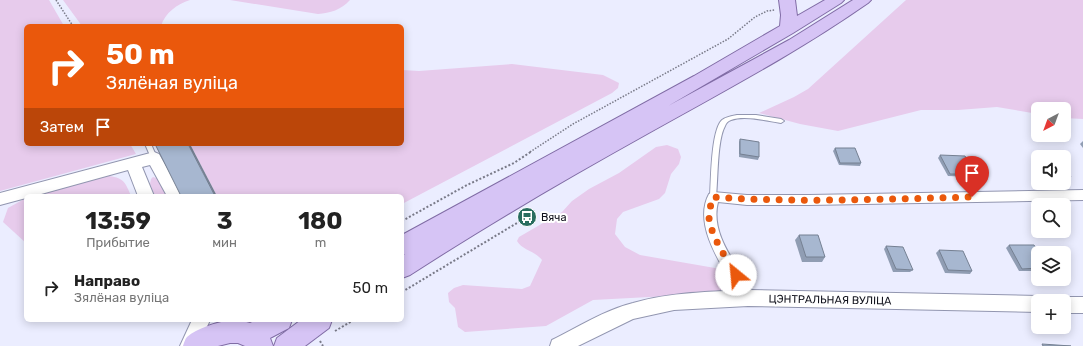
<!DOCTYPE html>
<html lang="ru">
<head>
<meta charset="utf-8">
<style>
  :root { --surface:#fff; --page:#f2f2f2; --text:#222; --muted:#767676 }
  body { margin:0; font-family:Rubik,sans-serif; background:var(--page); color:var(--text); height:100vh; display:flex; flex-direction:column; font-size:15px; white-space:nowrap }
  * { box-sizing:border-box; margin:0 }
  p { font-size:13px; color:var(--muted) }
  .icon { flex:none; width:22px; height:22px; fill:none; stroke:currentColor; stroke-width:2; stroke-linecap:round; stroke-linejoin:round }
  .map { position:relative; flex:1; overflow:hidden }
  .details { position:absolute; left:24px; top:194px; width:380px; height:128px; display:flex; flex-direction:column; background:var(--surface); border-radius:6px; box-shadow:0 2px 10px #0003 }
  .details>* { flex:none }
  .hud { position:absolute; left:24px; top:24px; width:380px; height:122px; border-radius:6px; box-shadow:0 2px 10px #0003; background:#ea580c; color:#fff; overflow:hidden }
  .needle { width:26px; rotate:221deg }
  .fabs { position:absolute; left:1031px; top:102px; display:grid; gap:8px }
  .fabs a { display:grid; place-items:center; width:40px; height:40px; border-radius:6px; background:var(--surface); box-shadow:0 2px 10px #0003; font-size:20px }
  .pin { position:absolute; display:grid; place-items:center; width:34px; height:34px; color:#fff; margin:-41px -17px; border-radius:50% 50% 50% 0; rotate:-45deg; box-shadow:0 0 4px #0007 }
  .pin .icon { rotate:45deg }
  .me { position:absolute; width:44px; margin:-22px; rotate:332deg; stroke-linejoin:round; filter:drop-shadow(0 0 3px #0008) }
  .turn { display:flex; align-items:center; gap:14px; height:84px; padding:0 16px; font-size:18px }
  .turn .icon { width:52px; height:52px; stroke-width:2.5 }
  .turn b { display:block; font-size:28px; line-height:34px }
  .then { display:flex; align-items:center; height:38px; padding:0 16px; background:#0003; gap:8px; font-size:15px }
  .eta { display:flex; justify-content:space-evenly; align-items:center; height:68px; text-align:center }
  .eta b { font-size:24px; font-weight:700; line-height:28px }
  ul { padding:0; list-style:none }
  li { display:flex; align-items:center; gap:12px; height:52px; padding:0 16px }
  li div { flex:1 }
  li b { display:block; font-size:15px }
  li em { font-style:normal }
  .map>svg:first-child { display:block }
  .green { fill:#e7cbec }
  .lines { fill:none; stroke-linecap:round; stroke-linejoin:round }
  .service-casing { stroke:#9296b0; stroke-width:2 }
  .minor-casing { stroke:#9296b0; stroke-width:2 }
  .tertiary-casing { stroke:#9296b0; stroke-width:2 }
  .primary-casing { stroke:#806ca5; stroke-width:2 }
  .path-far1 { stroke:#797a88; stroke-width:1.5; stroke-dasharray:1.5 1.5; stroke-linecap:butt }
  .path { stroke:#797a88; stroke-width:2; stroke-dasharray:2 2; stroke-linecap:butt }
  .service { fill:#fff; fill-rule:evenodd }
  .minor { fill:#fff; fill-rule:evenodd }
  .tertiary { fill:#fff; fill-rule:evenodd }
  .primary { fill:#d6c4f5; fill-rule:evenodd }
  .wall { fill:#909db3 }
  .shaded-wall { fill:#758092 }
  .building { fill:#a7b7d0; stroke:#758092 }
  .route { stroke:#ea580c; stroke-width:7; stroke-dasharray:0 12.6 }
  .labels { text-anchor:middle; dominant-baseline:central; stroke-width:4; stroke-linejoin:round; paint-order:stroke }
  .poi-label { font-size:11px; fill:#11121c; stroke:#fff; text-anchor:start }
  .street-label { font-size:11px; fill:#11121c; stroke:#fff }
</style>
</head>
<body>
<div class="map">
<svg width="1083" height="346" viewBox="0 0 1083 346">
  <rect width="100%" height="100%" fill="#ebedff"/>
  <g class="green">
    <polygon points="0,0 49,0 64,26 26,26 26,144 130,144 136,154 0,191"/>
    <path d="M 63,0 L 190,0 C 177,4 165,13 161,26 L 82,26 Z"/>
    <path d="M 230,0 L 350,0 C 341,10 330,13 318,14 Z"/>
    <polygon points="906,0 1083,0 1083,119 1064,118 1064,109 1038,109 1038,114 997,107 958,110 921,110 838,131 800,124 759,113 794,97 808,89"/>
    <polygon points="512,64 603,75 619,83 618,88 612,93 402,204 402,196 217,196 190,144 402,144 402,70 419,71"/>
    <path d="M 667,145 L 678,149 L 681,157 L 679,164 L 671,174 L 665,193 L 659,199 L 623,212 L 617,219 L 615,234 L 625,247 L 640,255 L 715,268 C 726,271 730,278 731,289 L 725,293 L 593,300 L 546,326 L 465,332 L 458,327 L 455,308 L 449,302 L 448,293 L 454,288 L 463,285 L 522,289 L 530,286 L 542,260 C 535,251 522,250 517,241 L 519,237 L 562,212 L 572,201 L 589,189 L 619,173 L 656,147 Z"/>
    <path d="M 103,175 C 122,178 124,178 131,196 L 33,196 Z"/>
    <polygon points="153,177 159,179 170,196 155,196 150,184 151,179"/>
    <polygon points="26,198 26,243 3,222 8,208"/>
  </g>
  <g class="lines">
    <g class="service-casing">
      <g id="service">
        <path d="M 737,115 L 756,115 L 781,119 L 784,121 L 781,123 C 767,121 745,115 731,120 C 728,121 726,123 725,126 C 717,140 718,179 716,197 L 715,199 L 711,199 L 710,197 C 711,181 711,130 722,120 C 726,117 732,116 737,115 Z"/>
        <polygon points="145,144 151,144 157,158 156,160 152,160"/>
      </g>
    </g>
    <g class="minor-casing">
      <path id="minor" d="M 1083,190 L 1083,200 L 809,205 L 747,205 L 718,202 C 709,237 741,268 755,298 L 753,302 L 748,304 L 743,302 C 727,273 691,227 709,194 L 713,192 L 747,195 L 809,195 Z"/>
    </g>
    <g class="tertiary-casing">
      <g id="tertiary">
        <polygon points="154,152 159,154 183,196 167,196 150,165 142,167 154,196 138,196 128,170 34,196 26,196 26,198 0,205 0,193"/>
        <path d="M 748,290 L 1038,296 L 1044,298 L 1046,301 L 1038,301 L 1038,312 L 748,306 L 674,310 L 633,319 L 578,346 L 550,346 L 552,340 C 578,327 605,310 633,303 C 671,292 709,292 748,290 Z"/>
        <polygon points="1064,297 1083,297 1083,313 1064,313 1064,301 1057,301"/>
        <polygon points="192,320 210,320 198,346 180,346"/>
      </g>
    </g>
    <g class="primary-casing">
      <g id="primary">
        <path d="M 779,0 L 795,0 L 797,16 L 825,0 L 844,0 L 841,3 L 793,33 L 668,106 L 789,40 L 853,0 L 871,0 L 868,3 C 798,52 722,92 647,134 C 566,179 487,225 410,275 L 402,278 L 402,256 L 405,254 L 402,255 L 402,235 L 694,76 L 780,26 L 781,15 Z"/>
        <path d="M 229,320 L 239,320 L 250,323 L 256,320 L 292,320 L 289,328 L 270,338 L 273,346 L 245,346 L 238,343 L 230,343 L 218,346 L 183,346 C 184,343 185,339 187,337 C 197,328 216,323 229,320 Z"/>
        <polygon points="301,320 332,320 329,328 305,346 274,346 277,338"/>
      </g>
    </g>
    <g class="path-far1">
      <polyline points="56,0 73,26"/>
      <polyline points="530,152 573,124 728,39 755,17 767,11 775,10"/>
    </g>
    <g class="path">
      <polyline points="402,221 467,185 514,163 532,151"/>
      <polyline points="402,292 527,217"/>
      <polyline points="335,331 354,320"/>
      <polyline points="320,341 323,346"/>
    </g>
    <use href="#service" class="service"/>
    <use href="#minor" class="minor"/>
    <use href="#tertiary" class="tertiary"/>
    <use href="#primary" class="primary"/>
  </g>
  <g class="wall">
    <polygon points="740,139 759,157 758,160 739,157 739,142"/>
    <polygon points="1083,141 1083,148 1080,144"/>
    <polygon points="835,148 861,163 860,166 839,165 833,151"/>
    <polygon points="940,155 976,174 973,177 948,176 938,158"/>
    <polygon points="1034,155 1038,157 1038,167 1031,157"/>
    <polygon points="1064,167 1071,177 1068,180 1064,180"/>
    <polygon points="799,235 825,257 822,262 802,262 795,240"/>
    <polygon points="1009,245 1038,253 1038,271 1019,271 1006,248"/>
    <polygon points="886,246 913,270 910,272 893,272 884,249"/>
    <polygon points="939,250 972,271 970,274 945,273 936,253"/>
  </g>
  <polygon class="shaded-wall" points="188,144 190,144 217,196 215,196"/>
  <g class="building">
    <polygon points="740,139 759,142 759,157 740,154"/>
    <polygon points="155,144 188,144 215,196 181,196"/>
    <polygon points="835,148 855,148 861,163 840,163"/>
    <polygon points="1054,154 1056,157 1038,157 1038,160 1034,155"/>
    <polygon points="940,155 965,156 976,174 950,174"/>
    <polygon points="1064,167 1071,177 1064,177"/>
    <polygon points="799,235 818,235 825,257 806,257"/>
    <polygon points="1009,245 1034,245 1039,253 1038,253 1038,268 1022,269"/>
    <polygon points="886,246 903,247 913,270 896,269"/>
    <polygon points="939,250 963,251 972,271 948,270"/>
    <polygon points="1042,344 1071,346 1043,346"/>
  </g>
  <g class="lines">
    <path class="route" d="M 736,275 C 727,259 707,231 709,212 C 710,207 712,202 713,197 C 799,203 886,199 972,197"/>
  </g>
  <defs>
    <g id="bus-disc" transform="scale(1)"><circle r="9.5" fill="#286c5f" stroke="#fff"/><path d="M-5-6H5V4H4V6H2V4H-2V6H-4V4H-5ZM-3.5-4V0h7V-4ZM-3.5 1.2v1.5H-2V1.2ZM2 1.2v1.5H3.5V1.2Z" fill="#fff"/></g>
  </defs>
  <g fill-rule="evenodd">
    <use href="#bus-disc" x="527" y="217"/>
  </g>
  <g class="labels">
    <g class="poi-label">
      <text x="541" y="217">Вяча</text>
    </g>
    <g class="street-label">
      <text transform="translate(830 300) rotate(1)">ЦЭНТРАЛЬНАЯ ВУЛІЦА</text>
    </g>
  </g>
</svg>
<div class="fabs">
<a><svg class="needle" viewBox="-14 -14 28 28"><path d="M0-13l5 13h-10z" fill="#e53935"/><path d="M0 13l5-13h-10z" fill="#767676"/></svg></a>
<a><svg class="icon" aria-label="sound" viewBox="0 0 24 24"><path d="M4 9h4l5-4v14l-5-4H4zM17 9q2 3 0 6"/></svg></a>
<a><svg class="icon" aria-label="search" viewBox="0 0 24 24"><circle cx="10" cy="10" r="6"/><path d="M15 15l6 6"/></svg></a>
<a><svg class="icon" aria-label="layers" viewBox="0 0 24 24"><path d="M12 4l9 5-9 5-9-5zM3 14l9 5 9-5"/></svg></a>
<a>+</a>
</div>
<div class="pin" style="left:972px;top:197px;background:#d93025"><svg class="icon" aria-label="arrive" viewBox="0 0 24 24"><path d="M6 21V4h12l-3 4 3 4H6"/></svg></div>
<svg class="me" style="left:736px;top:275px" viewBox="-20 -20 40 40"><circle r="19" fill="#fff"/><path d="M0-13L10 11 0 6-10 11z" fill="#ea580c"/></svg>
<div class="hud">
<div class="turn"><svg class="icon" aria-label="right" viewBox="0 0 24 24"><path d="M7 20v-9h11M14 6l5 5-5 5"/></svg><div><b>50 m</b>Зялёная вуліца</div></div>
<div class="then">Затем<svg class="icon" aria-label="arrive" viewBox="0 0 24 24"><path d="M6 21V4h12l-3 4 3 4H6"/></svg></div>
</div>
<section class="details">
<div class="eta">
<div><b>13:59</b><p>Прибытие</p></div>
<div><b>3</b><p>мин</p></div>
<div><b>180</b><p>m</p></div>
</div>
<ul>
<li><svg class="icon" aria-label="right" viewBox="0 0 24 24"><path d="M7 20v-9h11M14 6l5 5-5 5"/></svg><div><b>Направо</b><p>Зялёная вуліца</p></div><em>50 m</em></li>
</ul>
</section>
</div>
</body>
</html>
